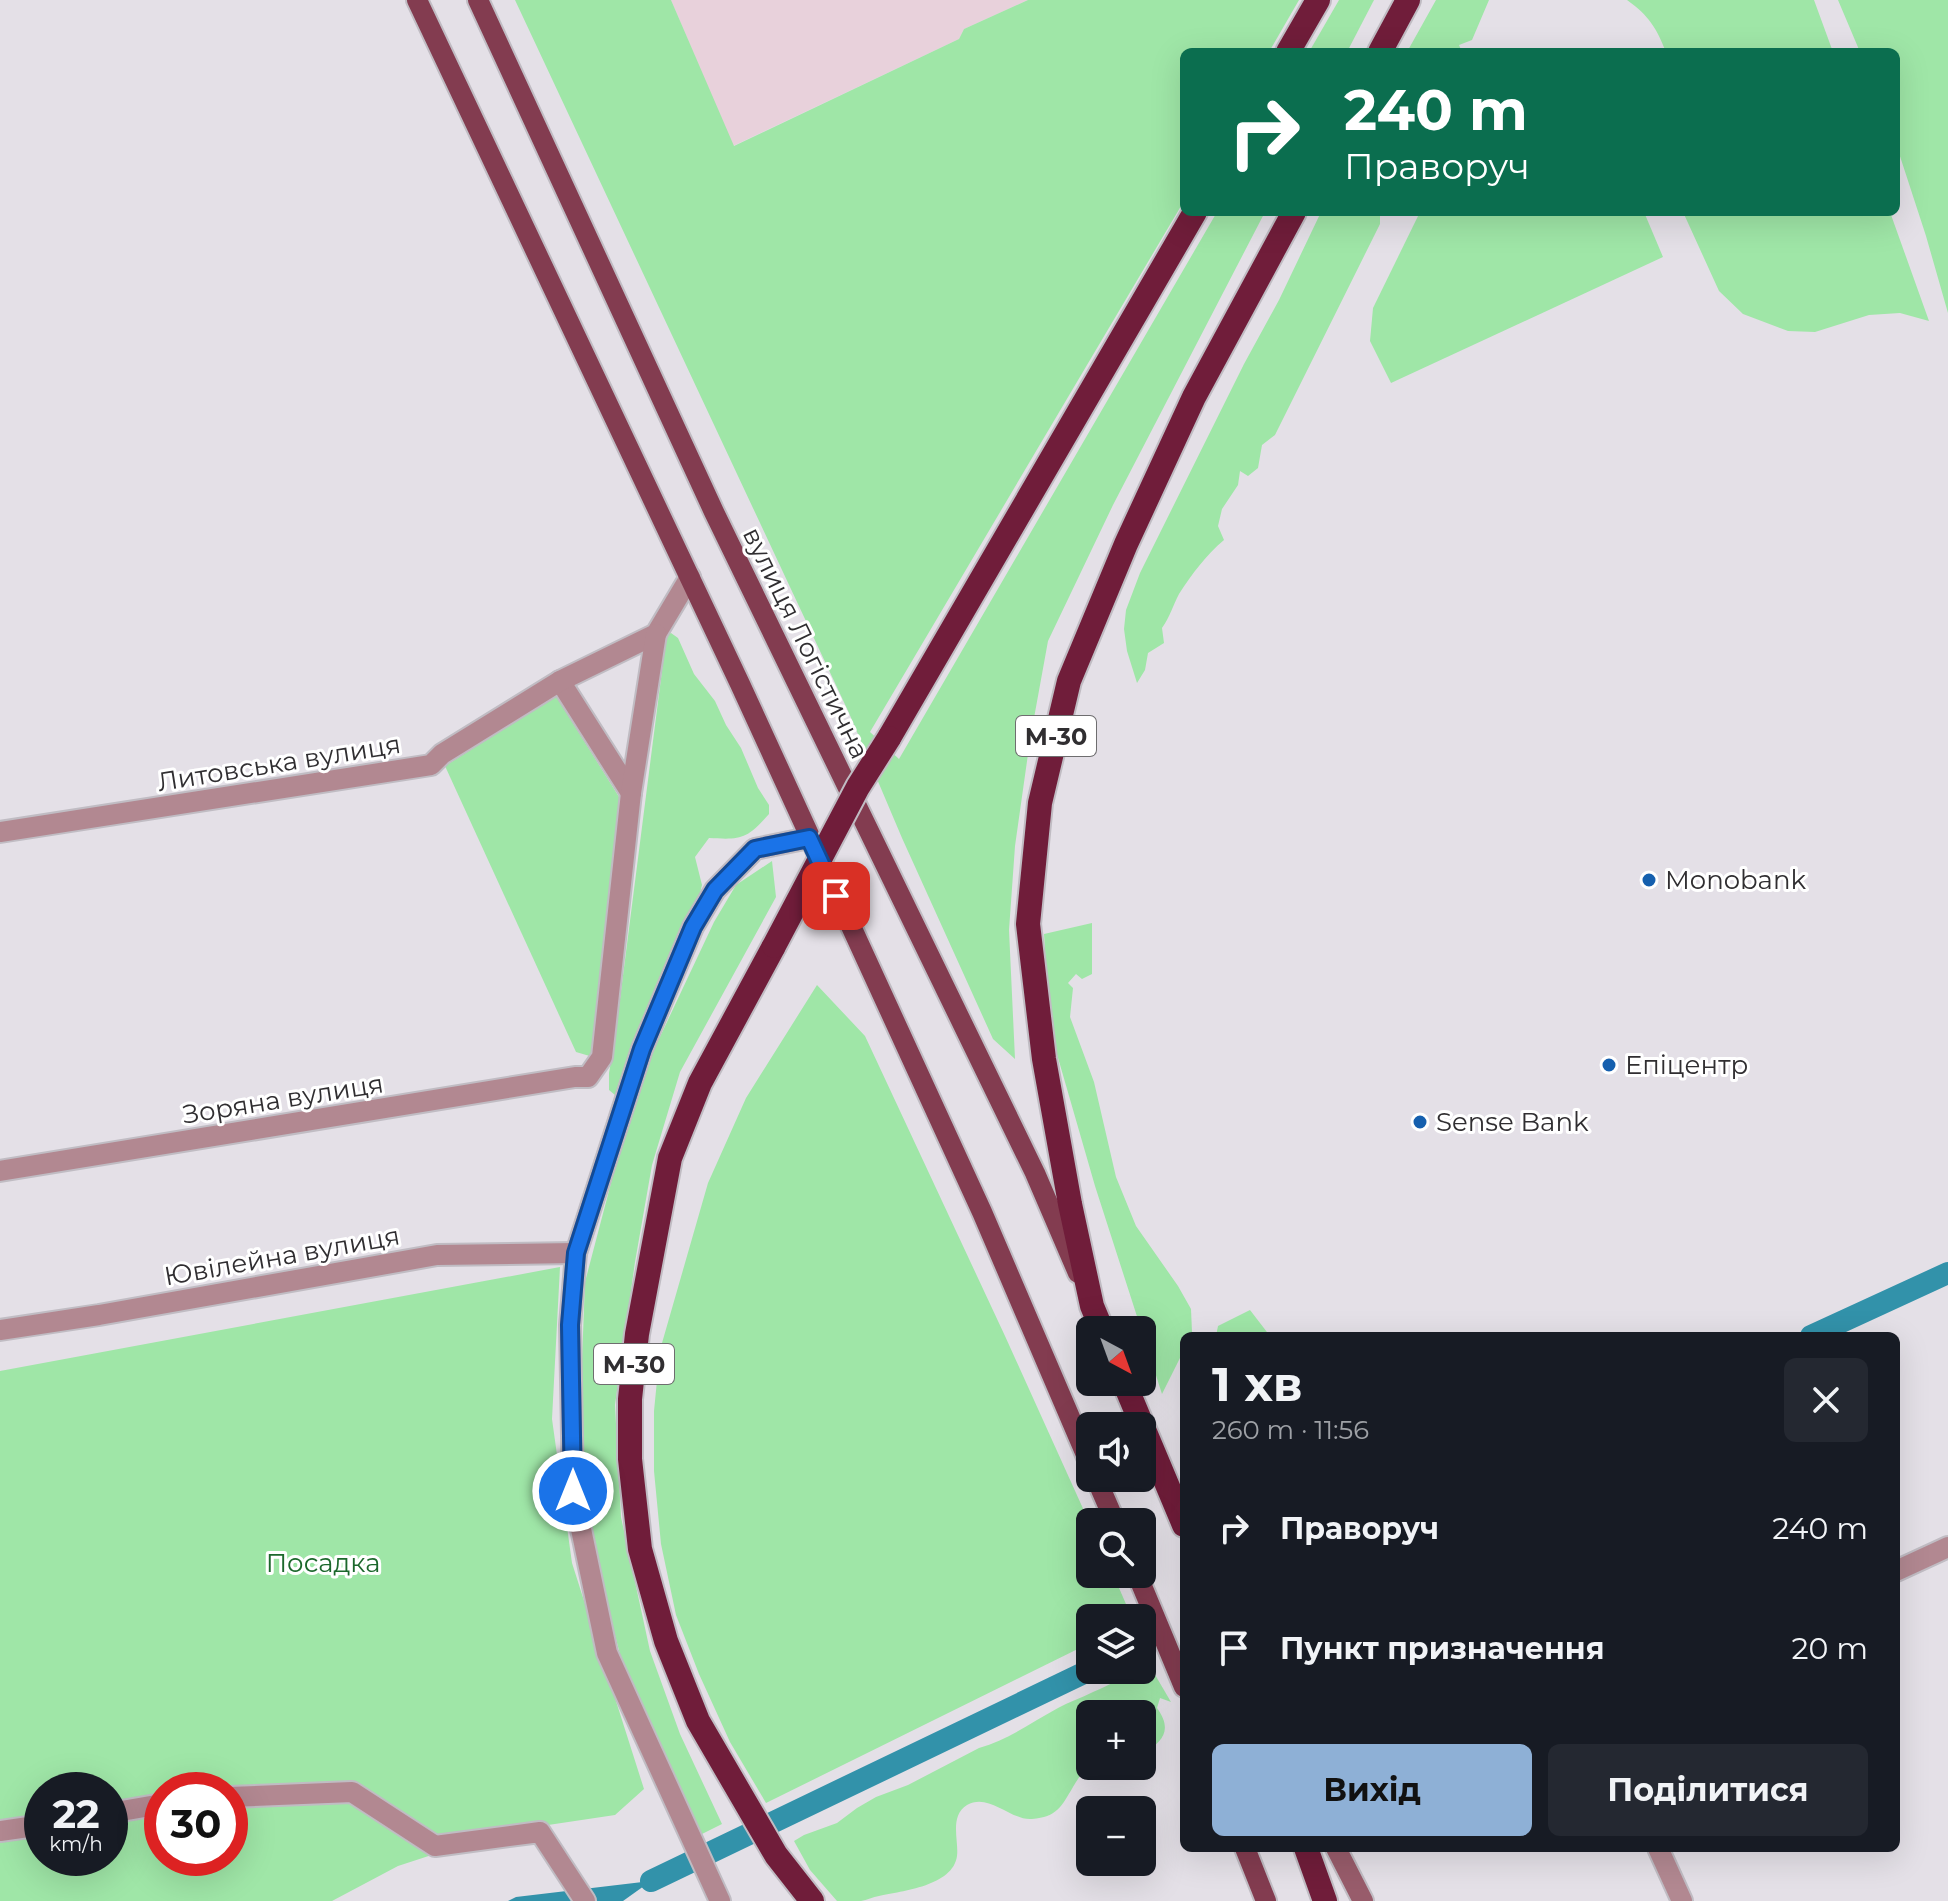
<!DOCTYPE html>
<html lang="uk">
<head>
<meta charset="utf-8">
<style>
  :root { --surface:#171b24; --page:#242831; --text:#f1f3f6; --muted:#9ea1a6; --accent:#8eb0d6 }
  body { margin:0; font-family:Montserrat,sans-serif; background:var(--page); color:var(--text); height:100vh; display:flex; flex-direction:column; font-size:30px; white-space:nowrap }
  * { box-sizing:border-box; margin:0 }
  p { font-size:26px; color:var(--muted) }
  .icon { flex:none; width:44px; height:44px; fill:none; stroke:currentColor; stroke-width:2; stroke-linecap:round; stroke-linejoin:round }
  .map { position:relative; flex:1; overflow:hidden }
  .side { position:absolute; left:1180px; top:1332px; width:720px; height:520px; display:flex; flex-direction:column; background:var(--surface); border-radius:12px; box-shadow:0 8px 32px #0002 }
  .side>* { flex:none }
  .guide { position:absolute; left:1180px; top:48px; width:720px; height:168px; border-radius:12px; box-shadow:0 8px 32px #0002; background:#0b6e4f; color:#fff; overflow:hidden }
  .needle { width:52px; rotate:139deg }
  .fabs { position:absolute; left:1076px; top:1316px; display:grid; gap:16px }
  .fabs a { display:grid; place-items:center; width:80px; height:80px; border-radius:12px; background:var(--surface); box-shadow:0 8px 32px #0002; font-size:40px }
  .speed { position:absolute; left:24px; top:1772px; display:flex; gap:16px; font-size:40px; font-weight:700; text-align:center }
  .speed>* { display:grid; place-content:center; width:104px; height:104px; border-radius:50%; background:var(--surface); box-shadow:0 8px 32px #0002; line-height:1 }
  .speed small { font-size:20px; font-weight:400 }
  .speed .limit { border:12px solid #d22; background:#fff; color:#111 }
  .pin { position:absolute; display:grid; place-items:center; width:68px; height:68px; color:#fff; margin:-34px; border-radius:16px; box-shadow:0 4px 12px #0006 }
  .me { position:absolute; width:88px; margin:-44px; rotate:0deg; stroke-linejoin:round; filter:drop-shadow(0 0 6px #0008) }
  .turn { display:flex; align-items:center; gap:28px; height:168px; padding:0 32px; font-size:36px }
  .turn .icon { width:104px; height:104px; stroke-width:2.5 }
  .turn b { display:block; font-size:56px; line-height:68px }
  .round { display:grid; place-items:center; flex:none; width:84px; height:84px; border-radius:12px; background:var(--page) }
  .headline { display:flex; align-items:center; justify-content:space-between; height:136px; padding:0 32px }
  h1 { font-size:48px; font-weight:700; line-height:60px }
  .cta { display:flex; gap:16px; margin-top:auto; padding:16px 32px }
  .cta a { flex:1; height:92px; border-radius:12px; background:var(--accent); color:#111; font-size:32px; font-weight:700; line-height:92px; text-align:center }
  .cta a+a { background:var(--page); color:var(--text) }
  ul { padding:0; list-style:none }
  li { display:flex; align-items:center; gap:24px; height:120px; padding:0 32px }
  li div { flex:1 }
  li b { display:block; font-size:30px }
  li em { font-style:normal }
  .map>svg:first-child { display:block }
  .commercial { fill:#e8d1db }
  .green { fill:#9fe6a7; fill-rule:evenodd }
  .water { fill:#3292aa }
  .lines { fill:none; stroke-linecap:round; stroke-linejoin:round }
  .canal { stroke:#3292aa; stroke-width:22 }
  .street-casing { stroke:#c0bcc3; stroke-width:24 }
  .secondary-casing { stroke:#c0bcc3; stroke-width:24 }
  .primary-casing { stroke:#c0bcc3; stroke-width:24 }
  .highway-casing { stroke:#c0bcc3; stroke-width:28 }
  .street { stroke:#b28891; stroke-width:20 }
  .secondary { stroke:#985c6b; stroke-width:20 }
  .primary { stroke:#833c50; stroke-width:20 }
  .highway { stroke:#701d3a; stroke-width:24 }
  .highway-bridge-casing { stroke:#c0bcc3; stroke-width:28; stroke-linecap:butt }
  .highway-bridge { stroke:#701d3a; stroke-width:24 }
  .route-casing { stroke:#114b97; stroke-width:20 }
  .route { stroke:#1a73e8; stroke-width:14 }
  .poi-dot { fill:#155fae; stroke:#fff; stroke-width:3 }
  .labels { text-anchor:middle; dominant-baseline:central; stroke-width:6; stroke-linejoin:round; paint-order:stroke }
  .shield { fill:#fff; stroke:#6e6d6f; stroke-width:2 }
  .shield-label { font-size:24px; font-weight:bold; fill:#302e31 }
  .street-label { font-size:26px; fill:#302e31; stroke:#fff }
  .poi-label { font-size:26px; fill:#302e31; stroke:#fff; text-anchor:start }
  .park-label { font-size:26px; fill:#1c682c; stroke:#fff }
</style>
</head>
<body>
<div class="map">
<svg width="1948" height="1901" viewBox="0 0 1948 1901">
  <rect width="100%" height="100%" fill="#e4e0e7"/>
  <polygon class="commercial" points="671,0 1028,0 964,29 959,39 733,146"/>
  <g class="green">
    <polygon points="515,0 671,0 734,146 959,39 964,29 1028,0 1299,0 1269,52 1184,52 1184,201 870,732 899,759 1217,212 1265,212 1113,505 1048,641 1030,740 1015,846 1009,930 1015,1059 993,1039 902,838 849,713"/>
    <polygon points="1339,0 1374,0 1347,52 1309,52"/>
    <polygon points="1436,0 1489,0 1472,40 1459,45 1462,52 1407,52"/>
    <path d="M 1627,0 L 1814,0 L 1833,52 L 1666,52 C 1656,27 1649,16 1627,0 Z"/>
    <polygon points="1838,0 1948,0 1948,313 1926,236 1896,144 1896,52 1860,52"/>
    <path d="M 1321,212 L 1380,212 L 1380,224 L 1275,435 L 1262,445 L 1258,468 L 1248,476 L 1240,471 L 1238,485 L 1222,509 L 1218,526 L 1224,540 C 1206,555 1192,574 1179,594 C 1173,605 1170,617 1162,628 L 1164,643 L 1148,653 L 1145,670 L 1137,683 L 1127,651 L 1124,629 L 1126,610 L 1140,573 L 1244,364 L 1279,300 Z"/>
    <polygon points="1420,212 1644,212 1663,257 1391,383 1370,341 1373,308"/>
    <polygon points="1683,212 1890,212 1929,321 1900,313 1869,315 1815,332 1788,331 1743,314 1719,291"/>
    <path d="M 671,633 L 678,638 L 694,674 L 715,701 L 726,725 L 741,748 L 758,788 L 769,805 L 769,814 C 747,839 742,840 709,838 L 695,857 L 702,885 L 699,897 L 692,909 L 680,947 L 620,1079 L 615,1095 L 609,1090 L 609,1073 L 615,1038 L 664,655 L 663,637 Z"/>
    <polygon points="556,696 621,800 593,1057 576,1052 445,766"/>
    <polygon points="772,861 776,897 680,1072 652,1165 635,1262 615,1405 621,1517 650,1651 680,1734 722,1824 700,1835 622,1662 587,1528 580,1413 585,1282 621,1145 650,1058 714,922 736,885"/>
    <polygon points="1092,923 1092,974 1082,979 1076,974 1068,983 1073,988 1070,1017 1094,1082 1116,1177 1136,1226 1178,1286 1191,1309 1192,1332 1191,1336 1184,1336 1184,1350 1162,1394 1095,1186 1050,1030 1044,934"/>
    <polygon points="817,985 865,1036 1005,1336 1090,1524 1090,1574 1113,1574 1132,1618 1090,1618 1090,1643 766,1803 730,1742 699,1674 676,1615 661,1544 654,1471 654,1411 660,1350 708,1183 746,1098"/>
    <path d="M 560,1267 L 552,1419 L 572,1563 L 644,1789 L 615,1815 L 502,1832 L 398,1866 L 332,1901 L 0,1901 L 0,1371 ZM 42,1790 L 110,1790 L 110,1858 L 42,1858 ZM 162,1790 L 230,1790 L 230,1858 L 162,1858 Z"/>
    <polygon points="1250,1310 1270,1336 1216,1336 1218,1326"/>
    <path d="M 1144,1669 L 1154,1673 L 1171,1702 L 1160,1698 L 1157,1708 C 1173,1730 1163,1742 1142,1754 L 1142,1714 L 1090,1714 L 1090,1766 L 1108,1766 C 1101,1768 1091,1769 1084,1773 C 1079,1776 1076,1782 1073,1787 C 1061,1807 1057,1817 1032,1819 C 1011,1821 989,1792 967,1805 C 949,1816 959,1841 957,1856 C 953,1886 902,1891 879,1896 C 873,1897 867,1900 861,1901 C 853,1901 845,1901 837,1901 L 810,1870 L 794,1841 L 804,1835 L 837,1823 L 857,1808 L 876,1797 L 908,1785 L 979,1748 C 1008,1740 1032,1722 1058,1708 C 1069,1702 1081,1698 1093,1692 C 1110,1685 1127,1674 1144,1669 Z"/>
  </g>
  <polygon class="water" points="651,1881 623,1901 508,1901 516,1897"/>
  <g class="lines">
    <g class="canal">
      <polyline points="1811,1336 1948,1273"/>
      <polyline points="1142,1645 1149,1641"/>
      <polyline points="651,1881 1090,1670"/>
    </g>
    <g class="street-casing">
      <g id="street">
        <polyline points="560,681 631,793"/>
        <polyline points="0,832 431,765 442,754 560,681 656,634 690,577"/>
        <polyline points="0,1171 575,1077 588,1077 602,1057 631,793 656,634"/>
        <polyline points="0,1330 99,1315 437,1255 576,1253"/>
        <polyline points="1896,1571 1948,1547"/>
        <polyline points="230,1797 352,1792 435,1846 540,1832 585,1901"/>
        <polyline points="110,1813 162,1804"/>
        <polyline points="0,1831 42,1825"/>
        <polyline points="1658,1848 1682,1901"/>
        <polyline points="720,1901 607,1653 573,1491 570,1325 576,1253 642,1049 693,927 715,890 755,849 809,838"/>
      </g>
    </g>
    <g class="secondary-casing">
      <polyline id="secondary" points="1336,1848 1363,1901"/>
    </g>
    <g class="primary-casing">
      <g id="primary">
        <polyline points="417,0 740,684 982,1212 1090,1464"/>
        <polyline points="478,0 714,512 1035,1173 1078,1273"/>
        <polyline points="1096,1478 1115,1522"/>
        <polyline points="1137,1574 1184,1687"/>
        <polyline points="1245,1848 1266,1901"/>
      </g>
    </g>
    <g class="highway-casing">
      <g id="highway">
        <polyline points="1288,52 1318,0"/>
        <polyline points="1380,52 1408,0"/>
        <polyline points="889,738 1195,212"/>
        <polyline points="774,946 700,1083 670,1158 637,1334 630,1399 630,1459 640,1549 666,1641 698,1721 776,1855 812,1901"/>
        <polyline points="1102,1330 1092,1306 1070,1204 1044,1059 1028,924 1040,803 1069,681 1126,544 1194,397 1294,212"/>
        <polyline points="1124,1382 1184,1525"/>
        <polyline points="1306,1848 1325,1901"/>
      </g>
    </g>
    <use href="#street" class="street"/>
    <use href="#secondary" class="secondary"/>
    <use href="#primary" class="primary"/>
    <use href="#highway" class="highway"/>
    <g class="highway-bridge-casing">
      <polyline id="highway-bridge" points="774,946 858,787 889,738"/>
    </g>
    <use href="#highway-bridge" class="highway-bridge"/>
  </g>
  <g class="lines">
    <g class="route-casing">
      <polyline id="route" points="573,1491 570,1325 576,1253 642,1049 693,927 715,890 755,849 809,838 836,896"/>
    </g>
    <use href="#route" class="route"/>
  </g>
  <g class="poi-dot">
    <circle cx="1649" cy="880" r="8"/>
    <circle cx="1609" cy="1065" r="8"/>
    <circle cx="1420" cy="1122" r="8"/>
  </g>
  <g class="labels">
    <g class="shield">
      <rect x="1016" y="716" width="80" height="40" rx="6"/>
      <rect x="594" y="1344" width="80" height="40" rx="6"/>
    </g>
    <g class="shield-label">
      <text x="1056" y="736">М-30</text>
      <text x="634" y="1364">М-30</text>
    </g>
    <g class="street-label">
      <text transform="translate(806 643) rotate(64)">вулиця Логістична</text>
      <text transform="translate(279 763) rotate(-9)">Литовська вулиця</text>
      <text transform="translate(283 1099) rotate(-9)">Зоряна вулиця</text>
      <text transform="translate(282 1256) rotate(-10)">Ювілейна вулиця</text>
    </g>
    <g class="poi-label">
      <text x="1665" y="880">Monobank</text>
      <text x="1625" y="1065">Епіцентр</text>
      <text x="1436" y="1122">Sense Bank</text>
    </g>
    <g class="park-label">
      <text x="323" y="1563">Посадка</text>
    </g>
  </g>
</svg>
<div class="fabs">
<a><svg class="needle" viewBox="-14 -14 28 28"><path d="M0-13l5 13h-10z" fill="#e53935"/><path d="M0 13l5-13h-10z" fill="#9ea1a6"/></svg></a>
<a><svg class="icon" aria-label="sound" viewBox="0 0 24 24"><path d="M4 9h4l5-4v14l-5-4H4zM17 9q2 3 0 6"/></svg></a>
<a><svg class="icon" aria-label="search" viewBox="0 0 24 24"><circle cx="10" cy="10" r="6"/><path d="M15 15l6 6"/></svg></a>
<a><svg class="icon" aria-label="layers" viewBox="0 0 24 24"><path d="M12 4l9 5-9 5-9-5zM3 14l9 5 9-5"/></svg></a>
<a>+</a>
<a>−</a>
</div>
<div class="speed"><div>22<small>km/h</small></div><div class="limit">30</div></div>
<div class="pin" style="left:836px;top:896px;background:#d93025"><svg class="icon" aria-label="arrive" viewBox="0 0 24 24"><path d="M6 21V4h12l-3 4 3 4H6"/></svg></div>
<svg class="me" style="left:573px;top:1491px" viewBox="-20 -20 40 40"><circle r="17" fill="#1a73e8" stroke="#fff" stroke-width="3"/><path d="M0-11L8 9 0 5-8 9z" fill="#fff"/></svg>
<div class="guide">
<div class="turn"><svg class="icon" aria-label="right" viewBox="0 0 24 24"><path d="M7 20v-9h11M14 6l5 5-5 5"/></svg><div><b>240 m</b>Праворуч</div></div>
</div>
<section class="side">
<div class="headline"><div><h1>1 хв</h1><p>260 m · 11:56</p></div><a class="round"><svg class="icon" aria-label="close" viewBox="0 0 24 24"><path d="M6 6l12 12M18 6L6 18"/></svg></a></div>
<ul>
<li><svg class="icon" aria-label="right" viewBox="0 0 24 24"><path d="M7 20v-9h11M14 6l5 5-5 5"/></svg><div><b>Праворуч</b></div><em>240 m</em></li>
<li><svg class="icon" aria-label="arrive" viewBox="0 0 24 24"><path d="M6 21V4h12l-3 4 3 4H6"/></svg><div><b>Пункт призначення</b></div><em>20 m</em></li>
</ul>
<div class="cta"><a>Вихід</a><a>Поділитися</a></div>
</section>
</div>
</body>
</html>
